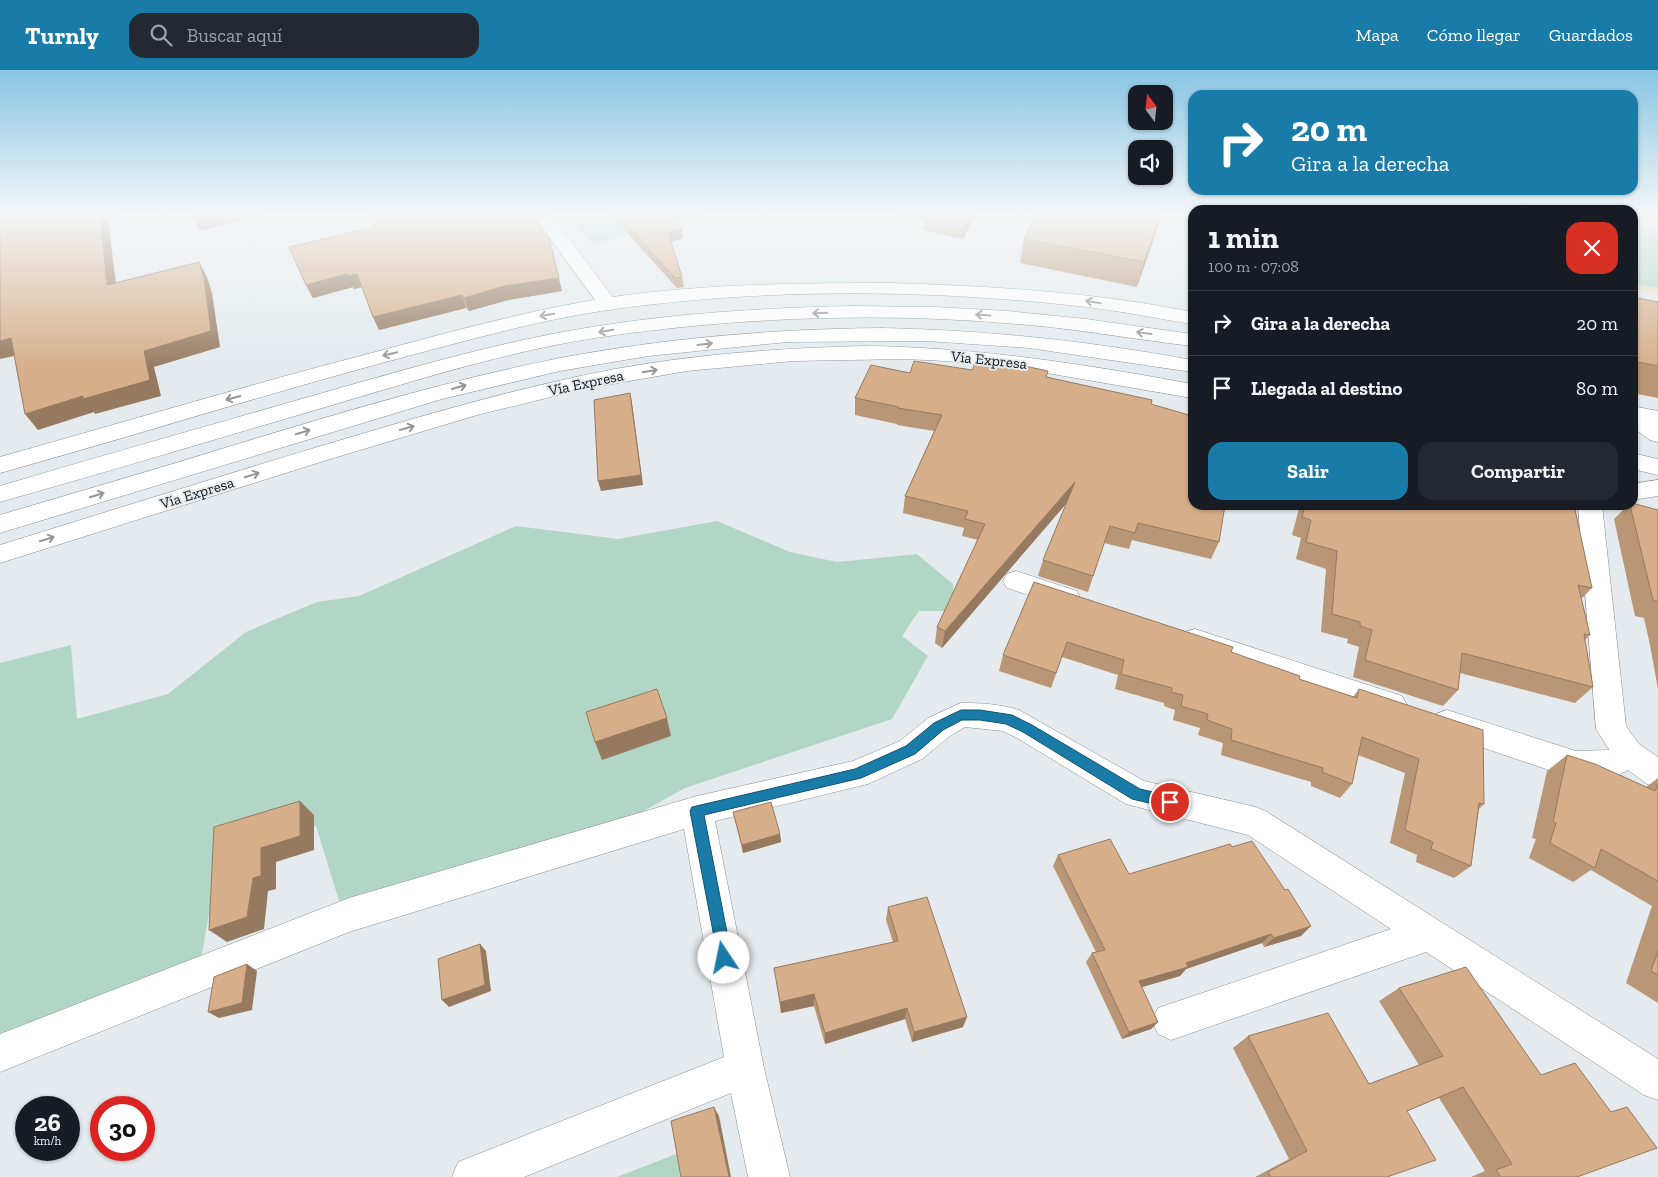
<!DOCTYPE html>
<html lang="es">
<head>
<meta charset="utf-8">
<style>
  :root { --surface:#171b24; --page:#242831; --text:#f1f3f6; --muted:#9ea1a6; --line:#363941; --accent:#197ca8 }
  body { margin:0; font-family:"Zilla Slab",serif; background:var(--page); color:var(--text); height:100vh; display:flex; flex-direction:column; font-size:19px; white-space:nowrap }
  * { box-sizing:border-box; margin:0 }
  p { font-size:16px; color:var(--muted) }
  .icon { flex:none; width:28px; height:28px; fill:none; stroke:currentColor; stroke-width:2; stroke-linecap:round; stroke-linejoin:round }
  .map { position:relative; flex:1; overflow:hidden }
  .panel { position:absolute; left:1188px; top:135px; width:450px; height:305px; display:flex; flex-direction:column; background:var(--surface); border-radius:15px; box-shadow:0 1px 4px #0004 }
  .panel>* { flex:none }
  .hud { position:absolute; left:1188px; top:20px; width:450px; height:105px; border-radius:15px; box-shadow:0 1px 4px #0004; background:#197ca8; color:#fff; overflow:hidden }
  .needle { width:32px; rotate:345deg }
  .fabs { position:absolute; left:1128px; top:15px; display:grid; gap:10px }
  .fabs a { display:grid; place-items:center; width:45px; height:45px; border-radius:10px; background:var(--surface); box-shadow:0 1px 4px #0004; font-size:25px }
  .speed { position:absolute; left:15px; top:1026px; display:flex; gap:10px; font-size:25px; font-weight:700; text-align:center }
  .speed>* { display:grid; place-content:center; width:65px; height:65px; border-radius:50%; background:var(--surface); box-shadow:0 1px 4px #0004; line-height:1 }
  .speed small { font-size:12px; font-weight:400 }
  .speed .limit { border:8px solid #d22; background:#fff; color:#111 }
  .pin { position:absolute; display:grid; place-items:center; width:42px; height:42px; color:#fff; margin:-21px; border:2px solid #fff; border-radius:50%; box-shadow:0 1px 5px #0007 }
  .me { position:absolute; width:55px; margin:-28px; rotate:349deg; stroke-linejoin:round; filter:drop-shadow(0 0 4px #0008) }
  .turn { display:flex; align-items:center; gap:18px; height:105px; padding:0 20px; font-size:22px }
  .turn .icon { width:65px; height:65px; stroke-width:2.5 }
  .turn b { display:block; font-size:35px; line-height:42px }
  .round { display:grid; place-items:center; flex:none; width:52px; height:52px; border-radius:15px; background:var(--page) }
  .head { display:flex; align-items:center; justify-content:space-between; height:85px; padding:0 20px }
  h1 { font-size:30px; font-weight:800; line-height:38px }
  .primary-button { display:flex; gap:10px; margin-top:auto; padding:10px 20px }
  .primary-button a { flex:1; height:58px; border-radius:15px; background:var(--accent); color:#fff; font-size:20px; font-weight:800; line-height:58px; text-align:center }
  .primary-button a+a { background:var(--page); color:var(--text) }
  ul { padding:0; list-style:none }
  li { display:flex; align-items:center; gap:15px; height:65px; padding:0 20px; border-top:1px solid var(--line) }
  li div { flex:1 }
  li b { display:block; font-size:19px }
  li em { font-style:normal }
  header { display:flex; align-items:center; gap:30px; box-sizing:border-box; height:70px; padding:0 25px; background:var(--accent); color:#fff }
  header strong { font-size:24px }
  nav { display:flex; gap:28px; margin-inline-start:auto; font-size:18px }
  .search { width:350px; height:45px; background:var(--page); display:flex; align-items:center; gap:12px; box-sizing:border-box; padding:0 18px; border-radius:15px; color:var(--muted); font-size:19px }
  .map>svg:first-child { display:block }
  .medical { fill:#eaddca }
  .green { fill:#b2d6c5 }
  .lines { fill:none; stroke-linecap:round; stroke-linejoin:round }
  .street-casing { stroke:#898e92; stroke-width:1 }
  .secondary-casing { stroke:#898e92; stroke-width:1 }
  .primary-casing { stroke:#898e92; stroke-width:1 }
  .street { fill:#fff; fill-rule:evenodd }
  .secondary { fill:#fff; fill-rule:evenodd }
  .primary { fill:#fff; fill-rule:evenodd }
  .wall { fill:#b89676 }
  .shaded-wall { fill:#967a60 }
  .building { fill:#d6ae89; stroke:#967a60 }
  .oneway { stroke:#959697 }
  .route { fill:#197ca8; stroke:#10516d }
  .labels { text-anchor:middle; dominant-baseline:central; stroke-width:4; stroke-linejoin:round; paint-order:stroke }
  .street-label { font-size:15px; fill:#141618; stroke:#e4eaee }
</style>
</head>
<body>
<header>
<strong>Turnly</strong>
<div class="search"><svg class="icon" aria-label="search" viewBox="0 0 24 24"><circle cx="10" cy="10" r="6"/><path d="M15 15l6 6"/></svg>Buscar aquí</div>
<nav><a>Mapa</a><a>Cómo llegar</a><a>Guardados</a></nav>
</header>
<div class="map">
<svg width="1658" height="1107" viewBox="0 0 1658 1107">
  <rect width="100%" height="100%" fill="#e4eaee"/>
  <polygon class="medical" points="1632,145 1658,145 1658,224 1633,219"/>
  <g class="green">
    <polygon points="577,145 702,145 593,174 570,147"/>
    <polygon points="1632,155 1658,159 1658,218 1633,214"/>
    <polygon points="717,451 790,482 837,492 917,484 953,514 955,541 919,541 902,566 928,586 892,649 685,718 640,743 343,844 316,756 220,781 198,906 0,990 0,593 71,575 77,649 168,624 246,562 317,532 359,526 516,456 618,469"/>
    <polygon points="707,1072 713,1107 617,1107"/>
  </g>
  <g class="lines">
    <g class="street-casing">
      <g id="street">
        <polygon points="533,145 551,145 618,234 615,238 608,240 601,238"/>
        <polygon points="1016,501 1077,521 1080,528 1077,535 1067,538 1007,518 1003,511 1007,504"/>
        <polygon points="1195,559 1402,626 1407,635 1402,644 1392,647 1185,578 1181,570 1185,562"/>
        <path d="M 961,633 C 981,633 1000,634 1019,640 L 1144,711 L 1256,737 L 1267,742 L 1658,989 L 1658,1030 L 1644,1025 L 1426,882 L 1171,970 L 1158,964 L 1152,951 L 1158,938 L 1391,859 L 1248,765 L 1126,734 L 1017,668 L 1003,661 L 965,657 L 950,666 L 922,689 L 868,714 L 715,751 L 764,998 L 790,1107 L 748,1107 L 731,1023 L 524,1107 L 452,1107 L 458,1092 L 724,987 L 684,759 L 349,862 L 0,1002 L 0,964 L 349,828 L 697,726 L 853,691 L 900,671 L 928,648 Z"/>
        <path d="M 1447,640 L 1576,681 L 1609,680 L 1617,674 L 1628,670 L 1639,674 L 1643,683 C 1631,709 1601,709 1576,709 L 1436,662 L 1432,653 L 1436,644 Z"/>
      </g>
    </g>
    <g class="secondary-casing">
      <g id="secondary">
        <path d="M 889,213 C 991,216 1092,222 1192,242 L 1192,254 C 1154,248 1116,240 1078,236 C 925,219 761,218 608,240 C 545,249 484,266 423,282 C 281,319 141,364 0,403 L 0,387 C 128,351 255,313 383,280 C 457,260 531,240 606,228 C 699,214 795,213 889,213 Z"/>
        <path d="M 864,276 C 975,277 1084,294 1192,314 L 1192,328 L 1029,300 L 946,291 L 905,289 L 793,291 L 687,301 L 583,319 L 477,345 L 327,390 L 0,493 L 0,475 C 107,442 214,408 321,376 C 418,347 515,318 615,299 C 697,284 781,278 864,276 Z"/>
        <polygon points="1632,336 1658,341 1658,355 1632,350"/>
        <polygon points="1578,435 1602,435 1626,656 1639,674 1658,687 1658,718 1647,714 1617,692 1596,659"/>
      </g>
    </g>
    <g class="primary-casing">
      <g id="primary">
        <path d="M 850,236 L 936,237 L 1007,241 L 1086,249 L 1192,264 L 1192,276 C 1130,269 1067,257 1004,253 C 868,242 730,248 595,268 C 505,282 417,310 329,336 C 219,368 110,401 0,432 L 0,416 C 104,385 208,356 312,326 C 404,300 497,272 592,257 C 677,243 763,238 850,236 Z"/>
        <path d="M 881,258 C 986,260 1089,271 1192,290 L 1192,302 L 1029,278 L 927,271 L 787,272 L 648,286 L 560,301 L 442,329 L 0,463 L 0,445 C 77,422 154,400 231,376 C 339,343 449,310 560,288 C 666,268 773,259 881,258 Z"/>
        <polygon points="1632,340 1640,342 1658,353 1658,372 1650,370 1632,357"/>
        <polygon points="1632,383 1658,389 1658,405 1632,399"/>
        <polygon points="1658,410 1658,426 1632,430 1632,414"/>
      </g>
    </g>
    <use href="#street" class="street"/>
    <use href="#secondary" class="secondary"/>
    <use href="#primary" class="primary"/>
  </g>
  <g class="wall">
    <polygon points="611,145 700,145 675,152 683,168 671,172 682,207 684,217 677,218"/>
    <polygon points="896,145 975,145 963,169 923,160 924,150"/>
    <polygon points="1036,145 1161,145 1137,217 1020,193 1024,169"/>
    <polygon points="1636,145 1658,145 1658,149"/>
    <polygon points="369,147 562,221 508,230 469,241 466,238 379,260 362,217 354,219 353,217 313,228 306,215 373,157"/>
    <polygon points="1632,227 1658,232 1658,328 1632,323"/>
    <polygon points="972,300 1047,307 1151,334 1219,472 1211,489 1132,470 1129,479 1104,473 1088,522 1038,506 1043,490 1066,434 942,578 935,573 937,557 978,470 962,466 964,458 903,443 905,426 934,361 897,355 897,354 855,345 855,328 910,303"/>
    <polygon points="1300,435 1574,435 1592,518 1581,529 1590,565 1585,570 1593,617 1575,633 1460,603 1458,620 1443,636 1353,607 1359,577 1347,573 1348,569 1321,562 1326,499 1296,489 1301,468 1292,465"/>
    <polygon points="1628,435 1632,435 1658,440 1658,619 1650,575 1644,548 1635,546 1614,449"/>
    <polygon points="1034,512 1231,582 1299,609 1353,627 1359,619 1484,734 1479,739 1471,796 1454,808 1416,792 1417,785 1390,773 1405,703 1358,685 1352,714 1340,728 1311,716 1311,712 1221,685 1223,673 1198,665 1200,658 1173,650 1175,640 1164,636 1164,633 1115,619 1118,605 1062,587 1051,618 999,601 1003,585"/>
    <polygon points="1567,685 1646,717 1658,708 1658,933 1626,913 1652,836 1591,800 1573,812 1529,788 1536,769 1532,768 1547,701"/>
    <polygon points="733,742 780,764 781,772 743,783"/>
    <polygon points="1232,777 1301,866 1264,877 1262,873 1186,899 1180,906 1141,917 1158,952 1151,959 1122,969 1086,892 1092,883 1096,882 1053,796 1058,785 1129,804"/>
    <polygon points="888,837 963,957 912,972 905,949 825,974 814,936 781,943 776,910 893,872 886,850"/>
    <polygon points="1399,918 1541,1005 1610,1042 1627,1037 1577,1107 1471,1107 1485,1101 1439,1028 1407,1041 1387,1107 1255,1107 1289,1089 1233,978 1248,966 1369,1014 1419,995 1379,931"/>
  </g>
  <g class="shaded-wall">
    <polygon points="100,145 122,145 108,149 118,230 107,215"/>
    <polygon points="161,145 170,145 162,147"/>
    <polygon points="197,145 264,145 200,161 192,146"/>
    <polygon points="668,145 700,145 669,153"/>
    <polygon points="971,145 975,145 963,169 964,159"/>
    <polygon points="1160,145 1161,145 1158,157 1137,217 1144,192"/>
    <polygon points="682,159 683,168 670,172 668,163"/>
    <polygon points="549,168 562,221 508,230 469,241 464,228"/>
    <polygon points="199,192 207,207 212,223 220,277 154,297 161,326 95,344 94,342 38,360 25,344 144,281"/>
    <polygon points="347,204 357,204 362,217 354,219 353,217 313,228 306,215"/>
    <polygon points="462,225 466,238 379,260 373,247"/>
    <polygon points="11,268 23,284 0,289 0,271"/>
    <polygon points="630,323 632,333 643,415 601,421 598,411"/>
    <polygon points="1075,412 1070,429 942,578 945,561"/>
    <polygon points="667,648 671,666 602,690 595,672"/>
    <polygon points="300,731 314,745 314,780 276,792 276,819 268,821 264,859 227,872 209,860 253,808 261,778"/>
    <polygon points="780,764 781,772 743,783 742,775"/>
    <polygon points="1311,856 1301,866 1264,877 1274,868"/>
    <polygon points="1271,864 1262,873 1186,899 1180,906 1132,920 1139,911 1186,893"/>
    <polygon points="480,874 486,881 491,921 449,937 442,930"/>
    <polygon points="247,894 257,901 252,940 219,948 208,942"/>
    <polygon points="814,924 814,936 781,943 780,932"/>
    <polygon points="907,938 905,949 825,974 825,963"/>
    <polygon points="967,947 963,957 912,972 914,962"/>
    <polygon points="1158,952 1151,959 1122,969 1129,962"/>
    <polygon points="714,1037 719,1046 731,1107 729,1107"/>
  </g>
  <g class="building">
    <polygon points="0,145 100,145 107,215 199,192 204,208 211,261 144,281 150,310 83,329 83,326 25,344 11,268 0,271"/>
    <polygon points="378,145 534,145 549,168 559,208 504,216 464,228 462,225 373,247 357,204 348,206 347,204 306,215 289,177 375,157 369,147"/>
    <polygon points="618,145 669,145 682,159 668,163 682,207 675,208"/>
    <polygon points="927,145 971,145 964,159 924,150"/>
    <polygon points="1036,145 1160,145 1144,192 1024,169"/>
    <polygon points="1632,227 1658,232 1658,296 1632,291"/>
    <polygon points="977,289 1010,296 1011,293 1048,301 1046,307 1152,330 1151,334 1192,346 1192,435 1225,435 1219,472 1138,453 1135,463 1110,456 1093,506 1043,490 1075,412 945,561 937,557 985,454 965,449 968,441 905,426 942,345 898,338 899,337 855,328 871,295 910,303 914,291 972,300"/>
    <polygon points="630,323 641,405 598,411 594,330"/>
    <polygon points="1632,433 1658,440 1658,532 1653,530 1630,435 1632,435"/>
    <polygon points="1305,435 1574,435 1592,518 1578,515 1590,565 1584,564 1593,617 1462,583 1458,620 1365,590 1372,560 1360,556 1360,552 1332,544 1337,481 1306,472 1311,450 1302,447"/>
    <polygon points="1034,512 1233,577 1231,582 1300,606 1299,609 1357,628 1359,619 1483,660 1484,734 1479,733 1471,796 1431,779 1433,772 1405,760 1419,689 1362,667 1352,714 1322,702 1323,698 1231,670 1232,659 1207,650 1208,644 1181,636 1183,625 1171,622 1172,618 1121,604 1124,590 1067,572 1056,603 1003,585"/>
    <polygon points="657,619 667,648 595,672 586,642"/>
    <polygon points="1567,685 1595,694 1655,721 1658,714 1658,811 1601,779 1595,798 1550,773 1556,753 1553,752"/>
    <polygon points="300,731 300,766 261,778 261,806 253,808 247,847 209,860 214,757"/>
    <polygon points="771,732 780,764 742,775 733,742"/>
    <polygon points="1110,769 1129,804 1230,774 1232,777 1252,771 1285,820 1288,819 1311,856 1274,868 1271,864 1186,893 1188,897 1139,911 1158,952 1129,962 1092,883 1105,880 1058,785"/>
    <polygon points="927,827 967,947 914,962 907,938 825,963 814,924 780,932 774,898 898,871 888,837"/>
    <polygon points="480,874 485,915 442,930 438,889"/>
    <polygon points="1658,881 1658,905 1651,901"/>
    <polygon points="247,894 242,933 208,942 214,907"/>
    <polygon points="1466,897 1541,1005 1575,993 1611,1042 1627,1037 1657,1078 1577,1107 1501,1107 1496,1100 1512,1094 1463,1017 1407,1041 1436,1090 1387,1107 1271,1107 1268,1102 1307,1081 1248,966 1328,943 1369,1014 1443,986 1399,918"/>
    <polygon points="714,1037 729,1107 681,1107 671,1051"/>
  </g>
  <defs><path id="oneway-shaft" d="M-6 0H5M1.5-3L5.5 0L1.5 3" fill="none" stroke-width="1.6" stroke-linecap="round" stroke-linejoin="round" transform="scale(1.25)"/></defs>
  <g class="oneway">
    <use href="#oneway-shaft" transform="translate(1093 232) rotate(-171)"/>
    <use href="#oneway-shaft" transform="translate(820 243) rotate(178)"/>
    <use href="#oneway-shaft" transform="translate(547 245) rotate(170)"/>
    <use href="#oneway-shaft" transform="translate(983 245) rotate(-176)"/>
    <use href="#oneway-shaft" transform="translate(606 261) rotate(170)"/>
    <use href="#oneway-shaft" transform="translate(1144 263) rotate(-172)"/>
    <use href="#oneway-shaft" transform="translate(705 274) rotate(-7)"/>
    <use href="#oneway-shaft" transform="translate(390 284) rotate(166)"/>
    <use href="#oneway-shaft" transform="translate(650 301) rotate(-10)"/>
    <use href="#oneway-shaft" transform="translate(459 317) rotate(-16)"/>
    <use href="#oneway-shaft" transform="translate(233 328) rotate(164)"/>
    <use href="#oneway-shaft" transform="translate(407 358) rotate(-16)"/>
    <use href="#oneway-shaft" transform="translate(303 362) rotate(-17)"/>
    <use href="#oneway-shaft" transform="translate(252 405) rotate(-17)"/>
    <use href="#oneway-shaft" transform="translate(97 425) rotate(-17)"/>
    <use href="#oneway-shaft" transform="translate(47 469) rotate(-17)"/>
  </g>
  <linearGradient id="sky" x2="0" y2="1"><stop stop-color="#89c5e4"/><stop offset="0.48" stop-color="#f3f6f7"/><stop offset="1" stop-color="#f3f6f7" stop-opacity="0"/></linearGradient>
  <rect width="1658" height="300" fill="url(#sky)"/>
  <polygon class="route" points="961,640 980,640 1012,645 1032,655 1140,719 1170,726 1175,728 1177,732 1175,736 1170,738 1132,729 1023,662 1006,654 980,650 962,650 943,660 915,684 861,708 704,745 732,888 729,893 724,896 719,893 690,741 692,737 855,699 906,676 934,653"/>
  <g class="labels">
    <g class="street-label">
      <text transform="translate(989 290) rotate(6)">Vía Expresa</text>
      <text transform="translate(586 313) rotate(-12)">Vía Expresa</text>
      <text transform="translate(197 423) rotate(-17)">Vía Expresa</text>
    </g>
  </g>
</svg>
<div class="fabs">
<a><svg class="needle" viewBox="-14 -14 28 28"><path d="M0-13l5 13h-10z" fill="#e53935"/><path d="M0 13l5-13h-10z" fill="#9ea1a6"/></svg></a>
<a><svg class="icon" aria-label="sound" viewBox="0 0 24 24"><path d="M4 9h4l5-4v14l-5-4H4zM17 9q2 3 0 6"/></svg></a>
</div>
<div class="speed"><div>26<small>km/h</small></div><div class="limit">30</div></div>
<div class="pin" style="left:1170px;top:732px;background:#d93025"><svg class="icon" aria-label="arrive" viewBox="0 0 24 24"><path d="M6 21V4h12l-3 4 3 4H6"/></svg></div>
<svg class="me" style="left:724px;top:888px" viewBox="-20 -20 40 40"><circle r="19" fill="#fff"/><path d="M0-13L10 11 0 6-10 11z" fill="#197ca8"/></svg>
<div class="hud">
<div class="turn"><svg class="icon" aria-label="right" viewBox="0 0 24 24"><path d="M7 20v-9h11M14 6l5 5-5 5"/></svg><div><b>20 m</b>Gira a la derecha</div></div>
</div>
<section class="panel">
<div class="head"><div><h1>1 min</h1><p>100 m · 07:08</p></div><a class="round" style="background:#d93025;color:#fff"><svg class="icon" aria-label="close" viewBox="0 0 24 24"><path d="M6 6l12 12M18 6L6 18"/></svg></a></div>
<ul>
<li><svg class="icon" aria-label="right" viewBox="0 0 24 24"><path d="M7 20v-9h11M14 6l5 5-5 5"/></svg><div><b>Gira a la derecha</b></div><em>20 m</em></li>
<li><svg class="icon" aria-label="arrive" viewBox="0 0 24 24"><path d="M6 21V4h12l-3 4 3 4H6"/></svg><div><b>Llegada al destino</b></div><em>80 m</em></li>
</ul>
<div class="primary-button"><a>Salir</a><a>Compartir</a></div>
</section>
</div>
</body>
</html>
